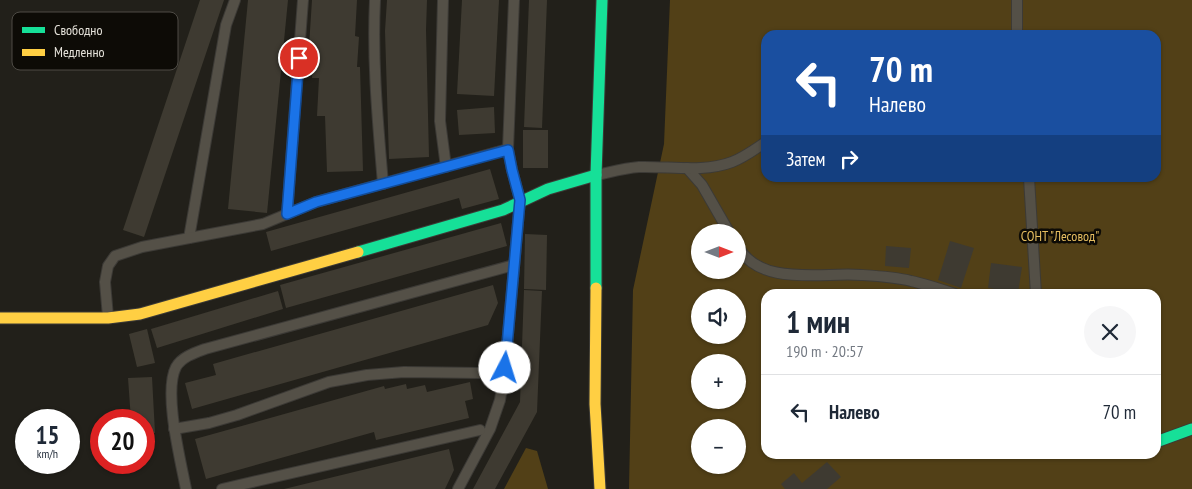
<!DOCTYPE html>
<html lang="ru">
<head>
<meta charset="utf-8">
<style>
  :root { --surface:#fff; --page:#f6f6f7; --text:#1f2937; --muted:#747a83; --line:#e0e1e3 }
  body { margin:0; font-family:"PT Sans Narrow",sans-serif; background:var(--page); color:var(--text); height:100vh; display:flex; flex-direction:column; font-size:19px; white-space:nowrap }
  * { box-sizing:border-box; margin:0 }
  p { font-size:16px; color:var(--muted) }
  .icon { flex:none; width:28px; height:28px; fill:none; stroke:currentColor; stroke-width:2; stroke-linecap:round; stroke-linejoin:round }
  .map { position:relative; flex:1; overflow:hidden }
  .sheet { position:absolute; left:761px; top:289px; width:400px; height:170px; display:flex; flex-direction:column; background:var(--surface); border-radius:15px; box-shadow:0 1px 4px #0004 }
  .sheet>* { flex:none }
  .top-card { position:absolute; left:761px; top:30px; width:400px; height:152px; border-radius:15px; box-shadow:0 1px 4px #0004; background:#1a4fa0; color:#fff; overflow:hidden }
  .needle { width:32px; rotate:90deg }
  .fabs { position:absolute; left:691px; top:224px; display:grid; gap:10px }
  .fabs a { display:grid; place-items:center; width:55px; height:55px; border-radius:50%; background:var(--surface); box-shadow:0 1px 4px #0004; font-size:25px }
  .speed { position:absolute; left:15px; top:409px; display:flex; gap:10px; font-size:25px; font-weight:700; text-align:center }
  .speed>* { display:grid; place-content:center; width:65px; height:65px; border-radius:50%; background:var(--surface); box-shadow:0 1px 4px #0004; line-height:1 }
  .speed small { font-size:12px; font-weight:400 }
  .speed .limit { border:8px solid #d22; background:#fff; color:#111 }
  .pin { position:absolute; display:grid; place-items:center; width:42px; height:42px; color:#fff; margin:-21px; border:2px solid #fff; border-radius:50%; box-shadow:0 1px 5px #0007 }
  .me { position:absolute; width:55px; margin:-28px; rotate:5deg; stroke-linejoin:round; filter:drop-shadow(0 0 4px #0008) }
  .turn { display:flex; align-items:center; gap:18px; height:105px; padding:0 25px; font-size:22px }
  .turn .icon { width:65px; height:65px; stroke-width:2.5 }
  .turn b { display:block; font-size:35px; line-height:42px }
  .then { display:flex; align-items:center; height:48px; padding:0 25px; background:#0003; gap:10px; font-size:19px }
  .round { display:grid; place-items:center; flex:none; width:52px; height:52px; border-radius:26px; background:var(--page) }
  .overview { display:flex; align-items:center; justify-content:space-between; height:85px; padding:0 25px }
  h1 { font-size:30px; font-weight:600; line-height:38px }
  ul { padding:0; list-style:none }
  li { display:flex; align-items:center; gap:15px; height:75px; padding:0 25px; border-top:1px solid var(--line) }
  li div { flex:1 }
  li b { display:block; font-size:19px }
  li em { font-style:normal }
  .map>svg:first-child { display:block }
  .green { fill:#524017; fill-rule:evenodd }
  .building { fill:#3e3a31 }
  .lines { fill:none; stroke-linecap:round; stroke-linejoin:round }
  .lane-casing { stroke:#3c3a36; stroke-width:12 }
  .fast-casing { stroke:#3c3a36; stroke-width:13 }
  .slow-casing { stroke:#3c3a36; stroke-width:13 }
  .lane { stroke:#545047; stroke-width:10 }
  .fast { stroke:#16e098; stroke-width:11 }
  .slow { stroke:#ffcf43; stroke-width:11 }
  .route-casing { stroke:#114b97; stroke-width:12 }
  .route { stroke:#1a73e8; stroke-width:9 }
  .labels { text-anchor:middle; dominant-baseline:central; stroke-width:5; stroke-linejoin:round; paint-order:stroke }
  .park-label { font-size:14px; fill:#e5bd60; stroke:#0d0b06 }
  .key { fill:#0d0b06; stroke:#4e4b45; stroke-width:1 }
  .key-label { font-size:14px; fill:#e4e1d9 }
</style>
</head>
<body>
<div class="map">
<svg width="1192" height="489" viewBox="0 0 1192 489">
  <rect width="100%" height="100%" fill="#22201a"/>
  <g class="green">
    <path d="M 670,0 L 1192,0 L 1192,489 L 629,489 L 633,290 L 664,144 ZM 766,35 L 1156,35 L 1156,178 L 766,178 ZM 700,232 L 738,232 L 738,270 L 700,270 ZM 766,294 L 1156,294 L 1156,454 L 766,454 ZM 700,298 L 738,298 L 738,335 L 700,335 ZM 700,362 L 738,362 L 738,400 L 700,400 ZM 700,428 L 738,428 L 738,465 L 700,465 Z"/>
    <polygon points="526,448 537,451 548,489 504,489"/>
  </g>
  <g class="building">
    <polygon points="200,0 224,0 144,237 123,230"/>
    <polygon points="248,0 288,0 267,213 228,209"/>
    <polygon points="312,0 357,0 355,36 359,37 357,67 360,67 363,171 327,172 325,116 317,116 319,78 312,78 313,62 308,62"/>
    <polygon points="387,0 427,0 426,30 429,157 389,159 385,31"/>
    <polygon points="462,0 499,0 494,96 457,94"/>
    <polygon points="529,0 547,0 542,128 524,127"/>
    <polygon points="494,107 495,133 459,135 457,110"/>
    <rect x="523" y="130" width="25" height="38"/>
    <polygon points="490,169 499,199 462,209 459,198 271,251 266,232"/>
    <polygon points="501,223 507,246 286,308 280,285"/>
    <polygon points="525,234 547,235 546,290 524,289"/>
    <polygon points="950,241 974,248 961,288 938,280"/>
    <polygon points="886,246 911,248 909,268 885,266"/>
    <polygon points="991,263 1022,267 1018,293 988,288"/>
    <polygon points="493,285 498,303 488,325 192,409 185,383 216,375 213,364"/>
    <polygon points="524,290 542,291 537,412 495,489 473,489 520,402"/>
    <polygon points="278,291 283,309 157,348 151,329"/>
    <polygon points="147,329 155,363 137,367 129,334"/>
    <polygon points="152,377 155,433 144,434 144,420 131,420 128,378"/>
    <polygon points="470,382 473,399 465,401 469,418 376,440 374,432 206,479 195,439 384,386 385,389 406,384 407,389 425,385 427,392"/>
    <polygon points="449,449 454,470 445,489 284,489"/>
    <polygon points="827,462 841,477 827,489 785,489 781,484 794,473 802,483"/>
  </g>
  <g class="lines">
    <g class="lane-casing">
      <g id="lane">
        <path d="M 375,0 C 372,62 378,123 383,184"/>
        <polyline points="443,0 440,121 446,167"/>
        <polyline points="1017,0 1017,35"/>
        <polyline points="508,149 514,0"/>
        <polyline points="687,168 702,185 729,232"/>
        <path d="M 597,175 C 611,172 625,168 639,167 C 670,166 703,173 732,162 C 745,157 755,149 766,142"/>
        <polyline points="1029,178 1036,294"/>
        <polyline points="287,214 303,0"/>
        <polyline points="189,238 226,25 235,0"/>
        <path d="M 738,247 C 761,287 822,272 861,275 C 877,276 895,277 911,281 C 925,284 940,289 955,294"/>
        <polyline points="108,317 105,282 108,266 115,256 142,247 263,224 316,202 508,149 512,170 520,200 505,368 500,400 490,429 458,489"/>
        <polyline points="174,429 209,423 237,415 329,382 367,375 404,372 480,373 505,368"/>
        <path d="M 186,489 C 181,462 163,392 176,367 C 182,357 194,353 205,349 L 514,265"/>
        <polyline points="222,489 480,430"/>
      </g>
    </g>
    <g class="fast-casing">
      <g id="fast">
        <polyline points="358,252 503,210 548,189 596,175"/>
        <polyline points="596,288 596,175 602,0"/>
        <polyline points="1156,442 1192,429"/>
      </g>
    </g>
    <g class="slow-casing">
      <g id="slow">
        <polyline points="596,288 595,404 600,489"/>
        <polyline points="0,318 108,318 140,314 358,252"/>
      </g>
    </g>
    <use href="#lane" class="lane"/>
    <use href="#fast" class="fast"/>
    <use href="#slow" class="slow"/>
  </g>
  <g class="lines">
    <g class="route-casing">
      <polyline id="route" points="299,58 287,214 316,202 508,150 512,170 520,200 505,368"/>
    </g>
    <use href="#route" class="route"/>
  </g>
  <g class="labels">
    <g class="park-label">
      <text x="1060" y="236">СОНТ "Лесовод"</text>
    </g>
  </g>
  <rect x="12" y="12" width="166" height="58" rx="8" class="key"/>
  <rect x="22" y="27" width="23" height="6" fill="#16e098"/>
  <rect x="22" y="49" width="23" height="7" fill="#ffcf43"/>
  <g class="key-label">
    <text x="54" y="35">Свободно</text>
    <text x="54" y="57">Медленно</text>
  </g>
</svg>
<div class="fabs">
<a><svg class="needle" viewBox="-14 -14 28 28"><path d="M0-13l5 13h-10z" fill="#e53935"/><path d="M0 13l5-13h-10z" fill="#747a83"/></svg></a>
<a><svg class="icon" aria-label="sound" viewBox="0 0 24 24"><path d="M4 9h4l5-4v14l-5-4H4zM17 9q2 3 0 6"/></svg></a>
<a>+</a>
<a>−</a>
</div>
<div class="speed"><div>15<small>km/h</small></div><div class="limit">20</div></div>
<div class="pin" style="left:299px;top:58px;background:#d93025"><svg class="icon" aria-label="arrive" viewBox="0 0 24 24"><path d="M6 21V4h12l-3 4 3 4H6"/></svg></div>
<svg class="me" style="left:505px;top:368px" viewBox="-20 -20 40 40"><circle r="19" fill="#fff"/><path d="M0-13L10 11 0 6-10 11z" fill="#1a73e8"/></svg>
<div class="top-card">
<div class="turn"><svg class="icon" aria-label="left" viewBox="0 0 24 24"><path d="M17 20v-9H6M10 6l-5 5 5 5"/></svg><div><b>70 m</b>Налево</div></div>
<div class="then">Затем<svg class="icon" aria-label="right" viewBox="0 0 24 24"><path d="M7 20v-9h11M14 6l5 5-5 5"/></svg></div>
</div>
<section class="sheet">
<div class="overview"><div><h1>1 мин</h1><p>190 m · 20:57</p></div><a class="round"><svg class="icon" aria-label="close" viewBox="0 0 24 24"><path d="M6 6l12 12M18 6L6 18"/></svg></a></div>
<ul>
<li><svg class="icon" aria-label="left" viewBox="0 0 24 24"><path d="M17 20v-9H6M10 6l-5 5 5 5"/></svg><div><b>Налево</b></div><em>70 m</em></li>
</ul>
</section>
</div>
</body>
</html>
